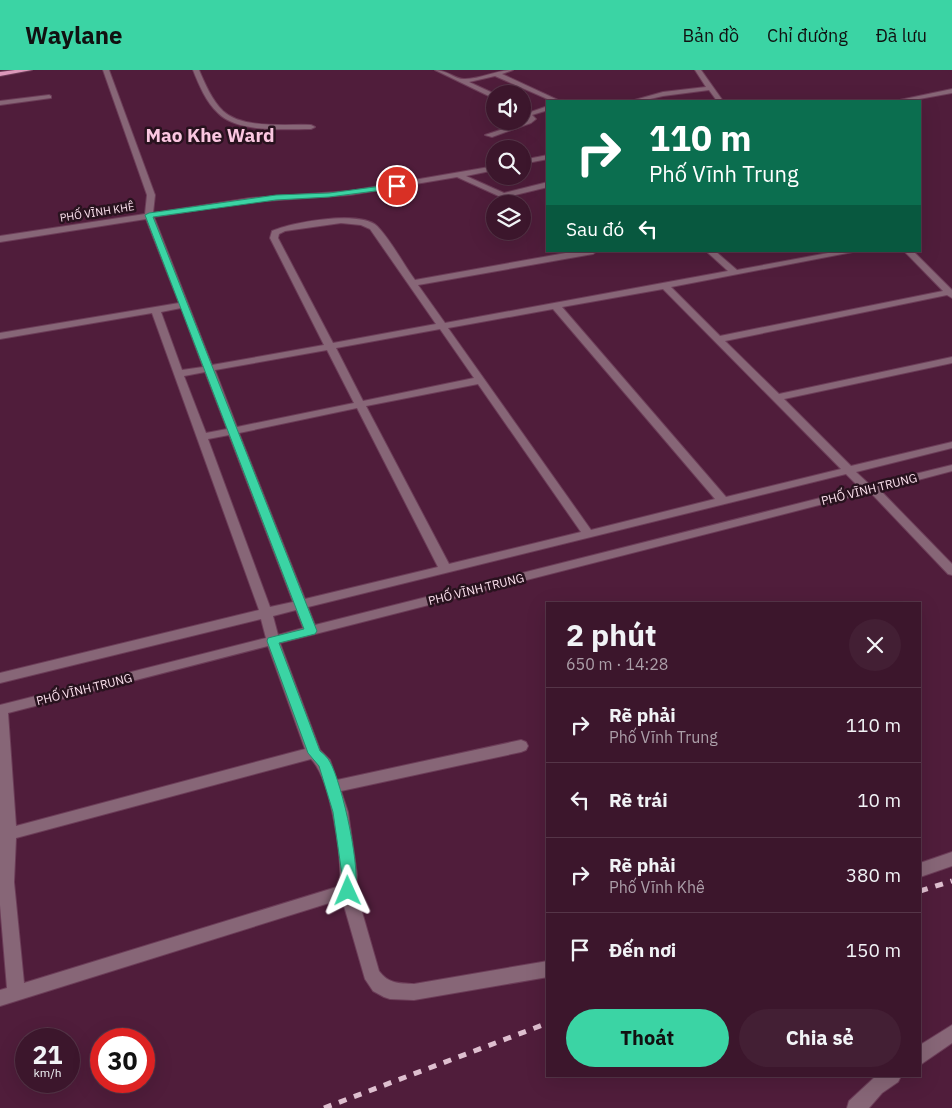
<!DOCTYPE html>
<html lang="vi">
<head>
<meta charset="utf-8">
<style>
  :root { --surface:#3c162c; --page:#431f34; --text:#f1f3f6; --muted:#ac9fa9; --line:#553548; --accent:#3bd4a4 }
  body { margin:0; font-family:"IBM Plex Sans",sans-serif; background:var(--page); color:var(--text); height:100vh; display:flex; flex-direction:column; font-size:19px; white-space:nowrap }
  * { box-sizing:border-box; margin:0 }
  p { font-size:16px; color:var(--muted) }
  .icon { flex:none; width:28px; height:28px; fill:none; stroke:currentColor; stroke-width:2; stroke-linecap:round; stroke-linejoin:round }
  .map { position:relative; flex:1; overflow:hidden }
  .panel { position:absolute; left:546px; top:532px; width:375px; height:475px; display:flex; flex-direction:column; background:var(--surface); border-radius:0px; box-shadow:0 5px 20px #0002,0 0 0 1px var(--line) }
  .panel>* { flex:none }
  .banner { position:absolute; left:546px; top:30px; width:375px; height:152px; border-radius:0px; box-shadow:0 5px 20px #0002,0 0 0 1px var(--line); background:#0b6e4f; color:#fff; overflow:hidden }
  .controls { position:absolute; left:486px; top:15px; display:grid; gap:10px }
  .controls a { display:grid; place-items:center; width:45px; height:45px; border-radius:50%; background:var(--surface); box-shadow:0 5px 20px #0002,0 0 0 1px var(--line); font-size:25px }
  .speed { position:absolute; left:15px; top:958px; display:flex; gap:10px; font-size:25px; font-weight:700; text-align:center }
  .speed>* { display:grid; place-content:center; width:65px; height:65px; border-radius:50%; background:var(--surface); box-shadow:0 5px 20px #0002,0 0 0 1px var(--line); line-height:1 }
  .speed small { font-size:12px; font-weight:400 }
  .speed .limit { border:8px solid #d22; background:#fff; color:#111 }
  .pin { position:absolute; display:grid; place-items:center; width:42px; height:42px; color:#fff; margin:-21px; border:2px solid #fff; border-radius:50%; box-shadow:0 1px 5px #0007 }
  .me { position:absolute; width:55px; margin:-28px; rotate:359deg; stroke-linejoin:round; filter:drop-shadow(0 0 4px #0008) }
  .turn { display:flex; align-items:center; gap:18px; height:105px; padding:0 20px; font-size:22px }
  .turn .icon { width:65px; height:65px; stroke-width:2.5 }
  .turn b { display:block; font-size:35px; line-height:42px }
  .then { display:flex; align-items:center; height:48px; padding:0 20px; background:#0003; gap:10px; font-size:19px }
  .round { display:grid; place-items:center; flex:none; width:52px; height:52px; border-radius:26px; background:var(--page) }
  .summary { display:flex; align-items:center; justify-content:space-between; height:85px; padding:0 20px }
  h1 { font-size:30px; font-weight:700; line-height:38px }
  .primary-button { display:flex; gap:10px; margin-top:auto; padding:10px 20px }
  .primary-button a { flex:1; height:58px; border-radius:30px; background:var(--accent); color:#111; font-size:20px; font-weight:700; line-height:58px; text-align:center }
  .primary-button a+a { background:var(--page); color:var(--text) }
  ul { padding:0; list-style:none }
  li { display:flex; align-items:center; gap:15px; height:75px; padding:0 20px; border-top:1px solid var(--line) }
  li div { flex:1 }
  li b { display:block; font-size:19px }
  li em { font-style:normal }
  header { display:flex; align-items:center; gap:30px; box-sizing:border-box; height:70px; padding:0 25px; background:var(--accent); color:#111 }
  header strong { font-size:24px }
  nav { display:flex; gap:28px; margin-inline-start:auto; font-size:18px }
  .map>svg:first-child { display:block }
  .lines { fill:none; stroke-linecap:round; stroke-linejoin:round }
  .minor-casing { stroke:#6c3d58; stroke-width:2 }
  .major-casing { stroke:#6c3d58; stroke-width:2 }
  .minor { fill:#876677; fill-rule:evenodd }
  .major { fill:#db98ba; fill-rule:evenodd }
  .rail { stroke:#debfcf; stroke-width:5; stroke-dasharray:8 8; stroke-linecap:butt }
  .route { fill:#3bd4a4; stroke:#268a6b }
  .labels { text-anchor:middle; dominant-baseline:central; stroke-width:5; stroke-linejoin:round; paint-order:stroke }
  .far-street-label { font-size:11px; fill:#fde2ef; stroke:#28121e }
  .street-label { font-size:12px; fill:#fde2ef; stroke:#28121e }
  .far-town-label { font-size:19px; font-weight:bold; fill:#fbc7e1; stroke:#28121e }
</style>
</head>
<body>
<header>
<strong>Waylane</strong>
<nav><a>Bản đồ</a><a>Chỉ đường</a><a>Đã lưu</a></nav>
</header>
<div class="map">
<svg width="952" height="1038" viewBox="0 0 952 1038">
  <rect width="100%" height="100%" fill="#501d3b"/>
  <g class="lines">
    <g class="minor-casing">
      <g id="minor">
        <path d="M 103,0 L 109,0 L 155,125 L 153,143 L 250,128 L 350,121 L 495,96 L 495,100 L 466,106 L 504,123 L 548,112 L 548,117 L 503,128 L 457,107 L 350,125 L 250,132 L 154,147 L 212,295 L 324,275 L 270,168 L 272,161 C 291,152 360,140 377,156 C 390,169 404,195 415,210 L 577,181 L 597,181 L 593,184 L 418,215 L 445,253 L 728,201 L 706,181 L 715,181 L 737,200 L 839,181 L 858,181 L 671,217 L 720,266 L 943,221 L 904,181 L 913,181 L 952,220 L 952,228 L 947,225 L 725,271 L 779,324 L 952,287 L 952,293 L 784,329 L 851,396 L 952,372 L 952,378 L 856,402 L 870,415 L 952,395 L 952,401 L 880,420 L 952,494 L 952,505 L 948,504 L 870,422 L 280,573 L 320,680 L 330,690 L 337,710 L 521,670 L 526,672 L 528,676 L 526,680 L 521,682 L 341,721 L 348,742 L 357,805 L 356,821 L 379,901 C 389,914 398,913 414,914 L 548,891 L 548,907 L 414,930 L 390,929 L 384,927 L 373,921 L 365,909 L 342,829 L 0,936 L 0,920 L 7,918 L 0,835 L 0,635 L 266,568 L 261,549 L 0,613 L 0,603 L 259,540 L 152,243 L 0,269 L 0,263 L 179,233 L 146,149 L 0,172 L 0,166 L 145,144 L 147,125 ZM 341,153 L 361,155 L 370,159 L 436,254 L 333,273 L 278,168 L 279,164 L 285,161 ZM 663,219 L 841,399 L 726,427 L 562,237 ZM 181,238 L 203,297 L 182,300 L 161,242 ZM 553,239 L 715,429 L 591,460 L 448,258 ZM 440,259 L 474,308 L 363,331 L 336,278 ZM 327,280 L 354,333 L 237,357 L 215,300 ZM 205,302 L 227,359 L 206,363 L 184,306 ZM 478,314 L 581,462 L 449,494 L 366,336 ZM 357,338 L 438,497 L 305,529 L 239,363 ZM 229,365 L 293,532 L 270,537 L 208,369 ZM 846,404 L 860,418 L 315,555 L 308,537 ZM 296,540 L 303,558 L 278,565 L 273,546 ZM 268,576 L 305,679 L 16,756 L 8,643 ZM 311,689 C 331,709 342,787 340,816 L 24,913 L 14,812 L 16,768 Z"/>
        <path d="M 193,0 L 199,0 C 205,14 212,30 223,41 C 242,59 286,54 311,55 L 315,57 L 311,59 C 285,59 237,63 218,43 C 206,32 199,15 193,0 Z"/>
        <path d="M 435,0 C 447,0 456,10 465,9 C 481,9 497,0 513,0 L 502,4 L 560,31 L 552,31 L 495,6 L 469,12 L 495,24 L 495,29 Z"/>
        <polygon points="695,0 701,0 723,31 717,31 709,20 663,26 641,31 631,31 663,22 706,17"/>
        <polygon points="952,19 952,23 908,31 895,31"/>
        <polygon points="49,25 51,26 51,28 0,35 0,31"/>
        <polygon points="548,36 548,40 532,45 536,49 531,53 492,67 485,65 527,51 528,49 525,46 525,44"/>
        <polygon points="548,85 548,89 522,94 522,90"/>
        <polygon points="952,782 952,796 920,807 920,793"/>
        <polygon points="952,955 952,973 920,995 920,975"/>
        <polygon points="876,1006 901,1006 898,1012 882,1023 869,1038 847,1038 849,1031"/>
      </g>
    </g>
    <g class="major-casing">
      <polygon id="major" points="15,0 32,0 0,6 0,2"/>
    </g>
    <use href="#minor" class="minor"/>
    <use href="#major" class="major"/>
    <g class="rail">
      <polyline points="920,821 952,811"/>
      <polyline points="324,1038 548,953"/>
    </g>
  </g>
  <path class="route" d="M 397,114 L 400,116 L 399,118 L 329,127 L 276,130 L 153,147 L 317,561 L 315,564 L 279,573 L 320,681 C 324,684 328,688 330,692 C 342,713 363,805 354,826 L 348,828 L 343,826 L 341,821 L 342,805 L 333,742 L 319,696 L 308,683 L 267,571 L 268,568 L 304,559 L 145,145 L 149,143 L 276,125 L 329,123 Z"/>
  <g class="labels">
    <g class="far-street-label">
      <text transform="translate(97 142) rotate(-9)">PHỐ VĨNH KHÊ</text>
    </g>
    <g class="street-label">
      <text transform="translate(869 419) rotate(-14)">PHỐ VĨNH TRUNG</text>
      <text transform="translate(476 519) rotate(-14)">PHỐ VĨNH TRUNG</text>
      <text transform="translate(84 619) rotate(-14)">PHỐ VĨNH TRUNG</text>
    </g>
    <g class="far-town-label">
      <text x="210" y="65">Mao Khe Ward</text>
    </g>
  </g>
</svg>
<div class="controls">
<a><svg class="icon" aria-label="sound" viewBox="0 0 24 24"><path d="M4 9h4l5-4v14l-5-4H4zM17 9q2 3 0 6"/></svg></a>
<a><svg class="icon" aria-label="search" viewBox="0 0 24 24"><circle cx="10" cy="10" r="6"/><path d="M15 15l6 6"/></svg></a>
<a><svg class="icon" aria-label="layers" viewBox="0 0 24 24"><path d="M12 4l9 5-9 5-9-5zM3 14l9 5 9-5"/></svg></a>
</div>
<div class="speed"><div>21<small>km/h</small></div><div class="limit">30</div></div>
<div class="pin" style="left:397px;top:116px;background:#d93025"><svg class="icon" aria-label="arrive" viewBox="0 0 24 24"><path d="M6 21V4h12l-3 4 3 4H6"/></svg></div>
<svg class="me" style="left:348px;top:821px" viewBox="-20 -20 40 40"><path d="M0-17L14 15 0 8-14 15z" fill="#3bd4a4" stroke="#fff" stroke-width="4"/></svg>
<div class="banner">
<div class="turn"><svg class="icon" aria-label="right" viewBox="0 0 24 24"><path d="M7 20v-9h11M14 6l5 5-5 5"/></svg><div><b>110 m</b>Phố Vĩnh Trung</div></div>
<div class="then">Sau đó<svg class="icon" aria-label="left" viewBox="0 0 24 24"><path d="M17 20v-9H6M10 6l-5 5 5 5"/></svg></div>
</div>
<section class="panel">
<div class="summary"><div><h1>2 phút</h1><p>650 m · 14:28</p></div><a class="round"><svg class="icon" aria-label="close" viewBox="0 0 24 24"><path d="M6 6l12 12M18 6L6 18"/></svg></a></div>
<ul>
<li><svg class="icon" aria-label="right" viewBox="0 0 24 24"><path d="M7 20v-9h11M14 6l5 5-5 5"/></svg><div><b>Rẽ phải</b><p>Phố Vĩnh Trung</p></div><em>110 m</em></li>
<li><svg class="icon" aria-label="left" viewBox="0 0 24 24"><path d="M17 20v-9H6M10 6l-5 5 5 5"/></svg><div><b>Rẽ trái</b></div><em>10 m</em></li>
<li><svg class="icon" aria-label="right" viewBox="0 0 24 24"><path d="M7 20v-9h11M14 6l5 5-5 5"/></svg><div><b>Rẽ phải</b><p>Phố Vĩnh Khê</p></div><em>380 m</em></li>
<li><svg class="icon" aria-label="arrive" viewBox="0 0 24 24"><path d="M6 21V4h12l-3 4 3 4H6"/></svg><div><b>Đến nơi</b></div><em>150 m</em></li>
</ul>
<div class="primary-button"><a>Thoát</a><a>Chia sẻ</a></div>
</section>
</div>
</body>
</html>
